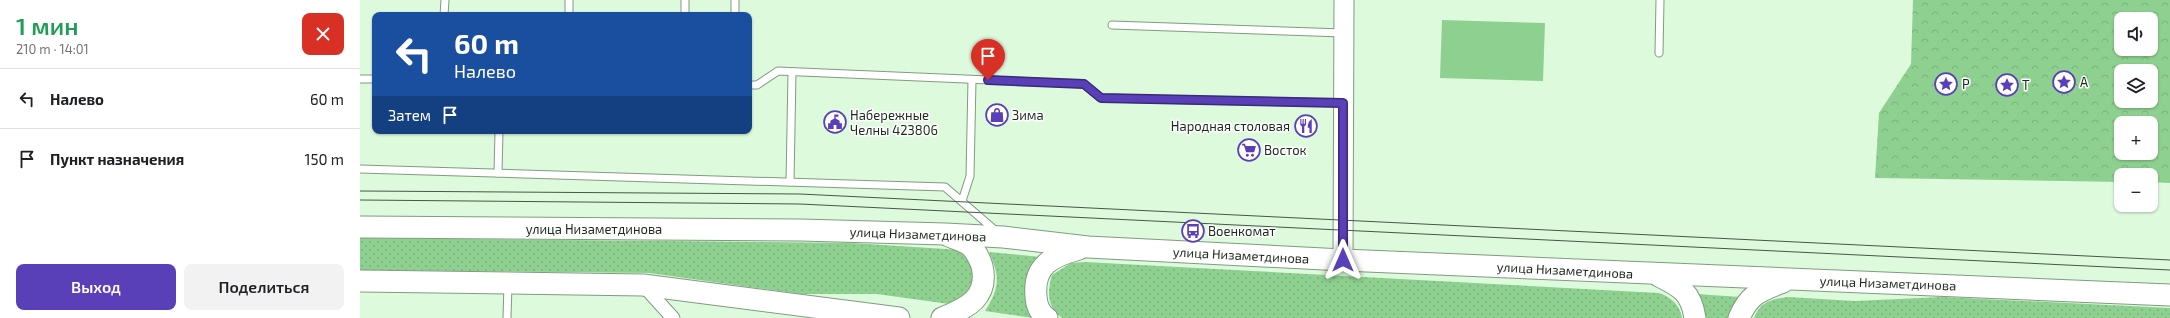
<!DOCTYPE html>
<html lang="ru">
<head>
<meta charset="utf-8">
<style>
  :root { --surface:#fff; --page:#f2f2f2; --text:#202124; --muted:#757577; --line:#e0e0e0; --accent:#5940b8 }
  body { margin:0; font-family:"Exo 2",sans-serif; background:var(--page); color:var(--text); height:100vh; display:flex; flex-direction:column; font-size:15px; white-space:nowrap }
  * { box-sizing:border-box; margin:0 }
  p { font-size:13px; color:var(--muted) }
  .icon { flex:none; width:22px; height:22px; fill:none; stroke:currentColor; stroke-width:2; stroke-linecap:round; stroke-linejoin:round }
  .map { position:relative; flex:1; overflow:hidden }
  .sheet { display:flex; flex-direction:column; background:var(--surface); width:360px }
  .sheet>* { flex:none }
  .guide { position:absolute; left:12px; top:12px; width:380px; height:122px; border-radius:8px; box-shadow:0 1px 3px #0004; background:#1a4fa0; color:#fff; overflow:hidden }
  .buttons { position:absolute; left:1754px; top:12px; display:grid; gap:8px }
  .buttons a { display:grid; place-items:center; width:44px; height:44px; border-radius:8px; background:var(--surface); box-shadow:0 1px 3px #0004; font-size:20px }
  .pin { position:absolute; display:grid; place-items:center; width:34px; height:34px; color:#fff; margin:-41px -17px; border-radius:50% 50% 50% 0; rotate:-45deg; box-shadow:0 0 4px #0007 }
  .pin .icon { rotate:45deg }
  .me { position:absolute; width:44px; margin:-22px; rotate:0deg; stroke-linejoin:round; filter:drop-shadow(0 0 3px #0008) }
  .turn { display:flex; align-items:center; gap:14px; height:84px; padding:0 16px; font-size:18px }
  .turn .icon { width:52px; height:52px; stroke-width:2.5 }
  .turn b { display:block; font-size:28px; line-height:34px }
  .then { display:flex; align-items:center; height:38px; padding:0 16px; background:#0003; gap:8px; font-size:15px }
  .round { display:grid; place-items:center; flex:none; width:42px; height:42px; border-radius:8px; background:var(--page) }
  .head { display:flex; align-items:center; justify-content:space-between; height:68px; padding:0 16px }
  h1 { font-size:24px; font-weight:600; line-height:30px; color:#1e9e55 }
  .button { display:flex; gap:8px; margin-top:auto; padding:8px 16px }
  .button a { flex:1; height:46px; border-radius:8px; background:var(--accent); color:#fff; font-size:16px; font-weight:600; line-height:46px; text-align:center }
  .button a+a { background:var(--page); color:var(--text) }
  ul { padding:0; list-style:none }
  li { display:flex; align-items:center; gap:12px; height:60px; padding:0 16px; border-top:1px solid var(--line) }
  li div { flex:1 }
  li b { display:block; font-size:15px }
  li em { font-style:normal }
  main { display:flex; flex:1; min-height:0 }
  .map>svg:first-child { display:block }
  .grass { fill:url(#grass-dots) }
  .park { fill:url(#park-crowns); fill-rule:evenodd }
  .pitch { fill:#8ed08f }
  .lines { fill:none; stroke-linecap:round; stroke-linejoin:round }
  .service-casing { stroke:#819b81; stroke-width:9 }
  .minor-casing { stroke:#819b81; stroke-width:15 }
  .secondary-casing { stroke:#819b81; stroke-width:21 }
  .primary-casing { stroke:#819b81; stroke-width:23 }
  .service { stroke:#fff; stroke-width:7 }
  .minor { stroke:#fff; stroke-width:13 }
  .secondary { stroke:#fff; stroke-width:19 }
  .primary { stroke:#fff; stroke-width:21 }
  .tram { stroke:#475647; stroke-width:1 }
  .route-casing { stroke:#3a2a78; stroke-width:10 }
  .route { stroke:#5940b8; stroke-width:7 }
  .labels { text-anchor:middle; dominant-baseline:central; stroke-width:3; stroke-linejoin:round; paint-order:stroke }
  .poi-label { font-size:13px; fill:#1e291e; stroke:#fefefe; text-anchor:start }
  .street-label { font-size:13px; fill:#1e291e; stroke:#fefefe }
</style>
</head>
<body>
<main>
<section class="sheet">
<div class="head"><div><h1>1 мин</h1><p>210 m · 14:01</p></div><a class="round" style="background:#d93025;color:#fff"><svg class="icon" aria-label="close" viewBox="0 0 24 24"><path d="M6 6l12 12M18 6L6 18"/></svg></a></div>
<ul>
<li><svg class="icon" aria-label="left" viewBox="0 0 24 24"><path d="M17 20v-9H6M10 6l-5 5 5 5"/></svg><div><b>Налево</b></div><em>60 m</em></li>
<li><svg class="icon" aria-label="arrive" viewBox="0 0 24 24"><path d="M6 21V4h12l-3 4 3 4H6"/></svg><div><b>Пункт назначения</b></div><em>150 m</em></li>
</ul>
<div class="button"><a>Выход</a><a>Поделиться</a></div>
</section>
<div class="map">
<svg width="1810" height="318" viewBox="0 0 1810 318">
  <defs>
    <pattern id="grass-dots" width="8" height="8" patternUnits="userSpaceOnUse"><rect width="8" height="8" fill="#8ed08f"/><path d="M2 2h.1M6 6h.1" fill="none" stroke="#7ab37b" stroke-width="1.8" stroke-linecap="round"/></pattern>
    <pattern id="park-crowns" width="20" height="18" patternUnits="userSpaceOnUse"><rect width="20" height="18" fill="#8ed08f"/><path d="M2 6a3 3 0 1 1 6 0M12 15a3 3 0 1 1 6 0" fill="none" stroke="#7ab37b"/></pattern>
  </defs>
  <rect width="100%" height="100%" fill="#ddfadd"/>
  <g class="grass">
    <path d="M 0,238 L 492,243 L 601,250 C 615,268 617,274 608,295 L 589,304 L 517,294 L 441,294 L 289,273 L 0,270 Z"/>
    <path d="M 629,252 L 681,257 L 673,318 L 625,311 C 640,288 640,276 629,252 Z"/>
    <path d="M 725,262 L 1299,293 C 1311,297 1320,305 1322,318 L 702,318 C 687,307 687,292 692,275 L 711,263 Z"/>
    <polygon points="1336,294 1381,297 1372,318 1345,318 1344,310"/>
    <path d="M 1428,297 L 1495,301 L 1582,297 L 1810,308 L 1810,318 L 1394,318 C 1400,301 1412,299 1428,297 Z"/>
  </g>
  <path class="park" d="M 1553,0 L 1810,0 L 1810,183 L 1791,182 L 1791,175 L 1761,175 L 1761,182 L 1515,178 L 1519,113 L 1551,64 ZM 1761,19 L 1791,19 L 1791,49 L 1761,49 ZM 1761,71 L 1791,71 L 1791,101 L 1761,101 ZM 1761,123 L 1791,123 L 1791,153 L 1761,153 Z"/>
  <polygon class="pitch" points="1082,20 1185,23 1183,81 1080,78"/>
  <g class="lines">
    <g class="service-casing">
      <g id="service">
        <polyline points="84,15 85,0"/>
        <polyline points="209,15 209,0"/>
        <polyline points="325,15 325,0"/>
        <polyline points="375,15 375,0"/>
        <polyline points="752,25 983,33"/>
        <polyline points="1299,53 1300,0"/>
        <polyline points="0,79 15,79"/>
        <polyline points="389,85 397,85 418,71 724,84 741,98 983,103"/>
        <polyline points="0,169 585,187 637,232"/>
        <polyline points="138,173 139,131"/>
        <polyline points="430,182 432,72"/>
        <polyline points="602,201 610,176 612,80"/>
        <polyline points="147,318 148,285"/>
      </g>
    </g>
    <g class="minor-casing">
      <polyline id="minor" points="283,285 313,318"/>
    </g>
    <g class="secondary-casing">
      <polyline id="secondary" points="983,260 984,0"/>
    </g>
    <g class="primary-casing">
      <g id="primary">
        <polyline points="0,227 441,230 585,234 643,237 728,247 983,260 1810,295"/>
        <path d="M 1299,276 C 1321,287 1331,292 1335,318"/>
        <polyline points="0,281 283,285 539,318"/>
        <path d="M 582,318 C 608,308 629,297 622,266 C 620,260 615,249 609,245 C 604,241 595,239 589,236"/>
        <path d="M 687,318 C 680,314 676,304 676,296 C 673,265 693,256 719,249"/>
        <path d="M 1379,318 C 1389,294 1400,291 1423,282"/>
      </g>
    </g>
    <use href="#service" class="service"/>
    <use href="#minor" class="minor"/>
    <use href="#secondary" class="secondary"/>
    <use href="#primary" class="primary"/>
    <g class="tram">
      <polyline points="0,191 440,194 1810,260"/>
      <polyline points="0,200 440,204 1810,270"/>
    </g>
  </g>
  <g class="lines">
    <g class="route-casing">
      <polyline id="route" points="628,80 724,84 741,98 983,103 983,260"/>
    </g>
    <use href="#route" class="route"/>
  </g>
  <defs>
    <g id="sight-ring" transform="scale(1.15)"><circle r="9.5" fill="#fefefe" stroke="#5940b8" stroke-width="1.5"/><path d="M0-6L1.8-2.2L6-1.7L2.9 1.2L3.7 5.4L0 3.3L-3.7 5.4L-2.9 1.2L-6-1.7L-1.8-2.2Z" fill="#5940b8"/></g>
    <g id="shop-ring" transform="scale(1.15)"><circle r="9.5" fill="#fefefe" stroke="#5940b8" stroke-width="1.5"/><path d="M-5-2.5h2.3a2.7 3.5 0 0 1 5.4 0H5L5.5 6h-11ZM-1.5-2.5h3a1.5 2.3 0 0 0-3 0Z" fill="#5940b8"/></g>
    <g id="civic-ring" transform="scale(1.15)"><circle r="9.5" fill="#fefefe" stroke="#5940b8" stroke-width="1.5"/><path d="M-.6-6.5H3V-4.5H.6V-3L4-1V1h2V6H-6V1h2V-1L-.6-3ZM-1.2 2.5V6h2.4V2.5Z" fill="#5940b8"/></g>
    <g id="restaurant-ring" transform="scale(1.15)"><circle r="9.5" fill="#fefefe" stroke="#5940b8" stroke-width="1.5"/><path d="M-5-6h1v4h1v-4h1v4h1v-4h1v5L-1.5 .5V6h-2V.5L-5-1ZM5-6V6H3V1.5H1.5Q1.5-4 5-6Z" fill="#5940b8"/></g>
    <g id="supermarket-ring" transform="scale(1.15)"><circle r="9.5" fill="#fefefe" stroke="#5940b8" stroke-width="1.5"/><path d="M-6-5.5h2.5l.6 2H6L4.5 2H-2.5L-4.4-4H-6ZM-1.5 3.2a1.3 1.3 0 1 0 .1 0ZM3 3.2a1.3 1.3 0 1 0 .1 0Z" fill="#5940b8"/></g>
    <g id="bus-ring" transform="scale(1.15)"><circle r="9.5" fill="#fefefe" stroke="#5940b8" stroke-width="1.5"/><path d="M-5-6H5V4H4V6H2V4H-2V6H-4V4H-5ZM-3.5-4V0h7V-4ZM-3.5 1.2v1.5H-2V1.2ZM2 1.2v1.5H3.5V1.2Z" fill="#5940b8"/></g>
  </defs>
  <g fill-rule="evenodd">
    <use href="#sight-ring" x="1704" y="82"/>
    <use href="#sight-ring" x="1586" y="84"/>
    <use href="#sight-ring" x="1647" y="85"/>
    <use href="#shop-ring" x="637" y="115"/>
    <use href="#civic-ring" x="475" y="122"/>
    <use href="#restaurant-ring" x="946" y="126"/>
    <use href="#supermarket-ring" x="889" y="150"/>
    <use href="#bus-ring" x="833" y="231"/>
  </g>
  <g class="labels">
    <g class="poi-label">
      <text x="1720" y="82">А</text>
      <text x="1602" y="84">Р</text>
      <text x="1662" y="85">Т</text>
      <text x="490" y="115">Набережные<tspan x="490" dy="15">Челны 423806</tspan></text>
      <text x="652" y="115">Зима</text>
      <text x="930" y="126" text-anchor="end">Народная столовая</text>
      <text x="904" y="150">Восток</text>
      <text x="848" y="231">Военкомат</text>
    </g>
    <g class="street-label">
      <text x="234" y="229">улица Низаметдинова</text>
      <text transform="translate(558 234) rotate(2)">улица Низаметдинова</text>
      <text transform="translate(881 255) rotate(3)">улица Низаметдинова</text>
      <text transform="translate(1205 270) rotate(3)">улица Низаметдинова</text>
      <text transform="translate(1528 283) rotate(2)">улица Низаметдинова</text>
    </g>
  </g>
</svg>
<div class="buttons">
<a><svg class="icon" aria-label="sound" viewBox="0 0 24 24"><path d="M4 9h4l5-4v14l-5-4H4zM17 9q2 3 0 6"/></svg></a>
<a><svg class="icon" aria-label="layers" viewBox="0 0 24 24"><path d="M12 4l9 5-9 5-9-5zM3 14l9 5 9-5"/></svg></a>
<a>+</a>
<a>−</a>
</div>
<div class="pin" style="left:628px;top:80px;background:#d93025"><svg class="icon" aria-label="arrive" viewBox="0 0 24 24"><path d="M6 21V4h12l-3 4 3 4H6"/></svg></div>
<svg class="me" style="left:983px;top:260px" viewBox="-20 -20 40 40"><path d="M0-17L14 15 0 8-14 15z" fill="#5940b8" stroke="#fff" stroke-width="4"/></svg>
<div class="guide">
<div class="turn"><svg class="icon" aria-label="left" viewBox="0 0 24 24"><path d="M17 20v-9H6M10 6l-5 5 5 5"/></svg><div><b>60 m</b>Налево</div></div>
<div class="then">Затем<svg class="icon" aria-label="arrive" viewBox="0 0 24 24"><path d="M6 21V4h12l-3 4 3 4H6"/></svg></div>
</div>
</div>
</main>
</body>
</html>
